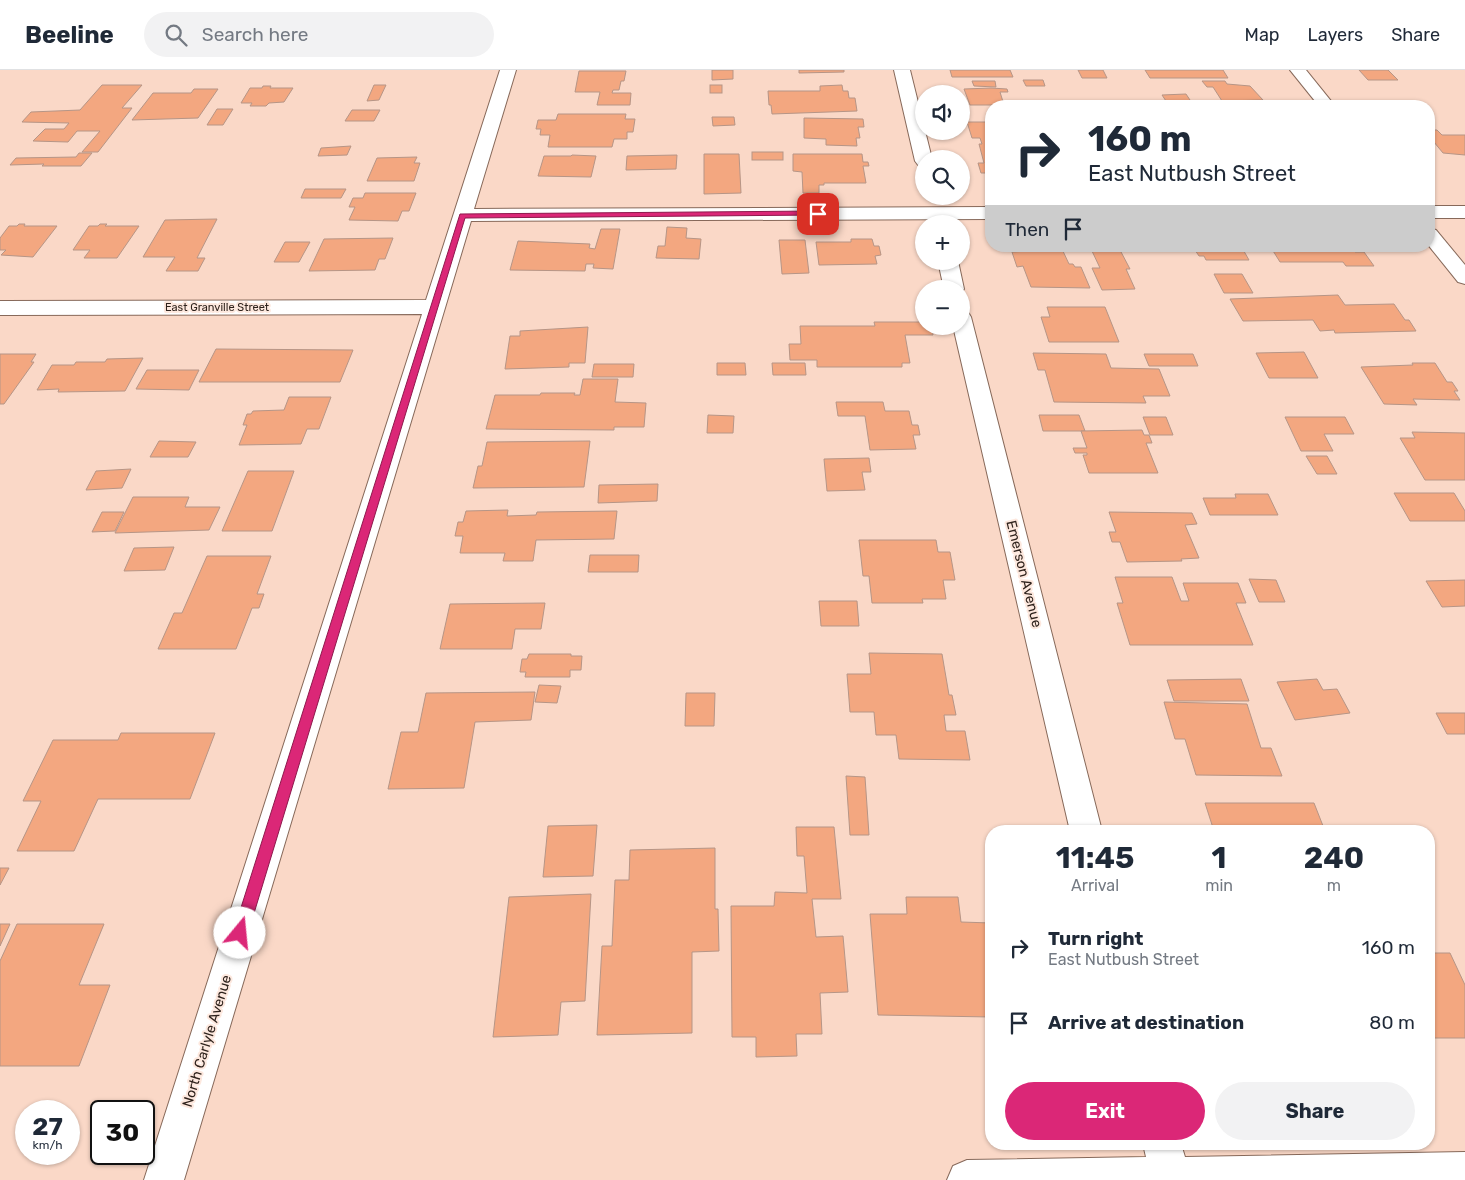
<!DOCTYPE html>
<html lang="en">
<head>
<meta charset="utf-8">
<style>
  :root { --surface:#fff; --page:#f2f2f3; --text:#1f2937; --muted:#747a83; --line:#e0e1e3; --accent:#db2777 }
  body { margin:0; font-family:Rubik,sans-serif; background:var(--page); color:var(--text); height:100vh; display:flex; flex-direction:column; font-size:19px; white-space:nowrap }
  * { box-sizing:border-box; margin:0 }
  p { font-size:16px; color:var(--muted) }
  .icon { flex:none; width:28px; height:28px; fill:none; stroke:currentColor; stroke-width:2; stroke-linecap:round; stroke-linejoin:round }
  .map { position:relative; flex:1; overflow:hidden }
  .side { position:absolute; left:985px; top:755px; width:450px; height:325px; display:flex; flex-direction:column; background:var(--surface); border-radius:20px; box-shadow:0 1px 4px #0004 }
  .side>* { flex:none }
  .banner { position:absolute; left:985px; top:30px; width:450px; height:152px; border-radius:20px; box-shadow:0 1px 4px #0004; background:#fff; color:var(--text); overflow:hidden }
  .fabs { position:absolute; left:915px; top:15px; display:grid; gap:10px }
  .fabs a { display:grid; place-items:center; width:55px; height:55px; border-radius:50%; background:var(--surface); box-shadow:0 1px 4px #0004; font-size:25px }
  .speed { position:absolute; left:15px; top:1030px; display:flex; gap:10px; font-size:25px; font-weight:700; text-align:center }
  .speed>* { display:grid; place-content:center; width:65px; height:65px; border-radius:50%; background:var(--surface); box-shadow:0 1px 4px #0004; line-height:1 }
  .speed small { font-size:12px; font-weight:400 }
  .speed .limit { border:2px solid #111; border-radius:8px; background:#fff; color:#111 }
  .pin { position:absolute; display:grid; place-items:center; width:42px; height:42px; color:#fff; margin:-21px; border-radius:10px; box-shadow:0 2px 8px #0006 }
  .me { position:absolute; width:55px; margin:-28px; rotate:17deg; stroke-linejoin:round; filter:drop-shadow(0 0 4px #0008) }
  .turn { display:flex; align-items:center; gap:18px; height:105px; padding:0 20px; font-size:22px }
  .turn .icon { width:65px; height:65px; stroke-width:2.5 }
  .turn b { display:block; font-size:35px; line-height:42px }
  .then { display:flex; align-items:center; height:48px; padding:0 20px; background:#0003; gap:10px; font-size:19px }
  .eta { display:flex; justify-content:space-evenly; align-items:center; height:85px; text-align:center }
  .eta b { font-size:30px; font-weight:700; line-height:35px }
  .cta { display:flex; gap:10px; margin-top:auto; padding:10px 20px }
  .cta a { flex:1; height:58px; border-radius:30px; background:var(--accent); color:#fff; font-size:20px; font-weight:700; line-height:58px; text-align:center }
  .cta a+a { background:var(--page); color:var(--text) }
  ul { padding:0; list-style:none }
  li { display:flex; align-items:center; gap:15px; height:75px; padding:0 20px }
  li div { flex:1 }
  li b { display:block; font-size:19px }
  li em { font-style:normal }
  header { display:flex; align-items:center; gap:30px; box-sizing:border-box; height:70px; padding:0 25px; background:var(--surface); border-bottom:1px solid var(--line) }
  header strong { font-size:24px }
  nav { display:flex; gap:28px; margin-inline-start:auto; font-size:18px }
  .search { width:350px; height:45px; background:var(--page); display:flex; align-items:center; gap:12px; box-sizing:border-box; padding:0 18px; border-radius:28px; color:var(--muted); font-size:19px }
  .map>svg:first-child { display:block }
  .building { fill:#f3a780; stroke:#b69586 }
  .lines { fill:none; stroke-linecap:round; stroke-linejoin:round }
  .minor-casing { stroke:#87695a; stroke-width:2 }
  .minor { fill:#fff; fill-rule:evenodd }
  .route { fill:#db2777; stroke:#8e194d }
  .labels { text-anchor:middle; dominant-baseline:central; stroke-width:4; stroke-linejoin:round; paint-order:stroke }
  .far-street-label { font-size:11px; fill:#2e221c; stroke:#fde8de }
  .street-label { font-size:14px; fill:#2e221c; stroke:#fde8de }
</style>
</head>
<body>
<header>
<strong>Beeline</strong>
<div class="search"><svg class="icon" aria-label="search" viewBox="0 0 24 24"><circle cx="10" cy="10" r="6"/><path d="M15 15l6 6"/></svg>Search here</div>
<nav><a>Map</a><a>Layers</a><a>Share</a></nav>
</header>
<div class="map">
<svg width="1465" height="1110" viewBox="0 0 1465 1110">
  <rect width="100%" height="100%" fill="#fad8c7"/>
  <g class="building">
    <polygon points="712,0 733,0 733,9 712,10"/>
    <polygon points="799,0 844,0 844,2 799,3"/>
    <polygon points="1010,0 1013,7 952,7 950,0"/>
    <polygon points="1078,0 1103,0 1107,8 1082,8"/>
    <polygon points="1145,0 1223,0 1228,8 1150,8"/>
    <polygon points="1359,0 1388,0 1398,10 1368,10"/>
    <polygon points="579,1 626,1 624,11 621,11 619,20 613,20 612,23 631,23 630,35 597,35 600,22 575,22"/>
    <polygon points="1023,10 1043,10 1045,16 1026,16"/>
    <polygon points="972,11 995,11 996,17 974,16"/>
    <polygon points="1202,11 1225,11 1227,14 1250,16 1263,30 1222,31 1213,17 1207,17"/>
    <polygon points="102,15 142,15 122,38 132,38 98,82 82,82 100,61 77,61 68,72 33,71 45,59 64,59 69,53 22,52 31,42 80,40"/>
    <polygon points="374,15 386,15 379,30 367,31"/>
    <rect x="710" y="15" width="12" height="8"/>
    <polygon points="842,15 843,21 848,21 849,28 855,28 857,41 772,44 771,35 769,35 768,21 820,21 820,16"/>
    <polygon points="263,16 271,16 270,18 293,18 284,32 269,33 266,36 250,36 252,33 241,33 250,18 262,18"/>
    <polygon points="991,18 1007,19 1008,22 1000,22 1004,35 970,35 964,19"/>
    <polygon points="194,19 218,19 198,48 132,50 153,23 191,23"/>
    <polygon points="1186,24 1194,36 1165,36 1163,34 1168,34 1162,25"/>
    <polygon points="217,39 233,39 223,55 207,55"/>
    <polygon points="352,40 380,40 374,51 345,51"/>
    <polygon points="558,44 626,44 625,49 635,49 633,62 627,62 627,69 614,69 612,77 548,77 550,65 540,65 541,59 536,59 538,50 556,50"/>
    <polygon points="712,47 734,47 735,55 713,56"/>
    <polygon points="804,48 863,49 864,57 858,57 860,68 856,68 857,76 826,75 826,69 804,68"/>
    <polygon points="967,52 991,52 991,103 981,103 978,93 984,93 979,74 982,74 980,68 972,68"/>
    <polygon points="1429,60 1437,60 1442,65 1465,65 1465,85 1443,83 1429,66"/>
    <polygon points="351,76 347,85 318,86 321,78"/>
    <rect x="752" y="82" width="31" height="8"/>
    <polygon points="79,83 92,83 81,96 42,96 44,94 10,95 16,88 76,87"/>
    <polygon points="704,84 739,84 741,123 704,124"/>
    <polygon points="793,84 862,84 863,92 868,92 869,96 863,96 866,113 824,113 824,115 819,115 819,123 803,123 802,102 793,101"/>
    <polygon points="572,85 596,86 591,107 538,106 544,86 571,86"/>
    <polygon points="677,85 676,99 626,100 627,86"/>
    <polygon points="417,87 414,93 420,93 414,111 367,111 377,88"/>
    <polygon points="305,119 346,119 341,128 301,128"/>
    <polygon points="365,123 416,123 409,141 402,141 398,151 349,150 355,137 349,137 353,128 363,128"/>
    <polygon points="217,149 197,188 205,188 198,201 166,201 175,187 143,187 165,150"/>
    <polygon points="19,154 25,154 24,156 57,156 33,187 1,185 6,180 0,180 0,168 9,156 17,156"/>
    <polygon points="100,154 107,154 105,156 139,156 117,188 84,188 90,180 73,180 89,156 98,156"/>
    <polygon points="667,157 687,158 686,168 701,169 699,189 656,188 658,176 665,176"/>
    <polygon points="601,159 620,159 613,199 593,198 594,194 586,194 585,201 510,200 518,171 590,174 589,178 595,179"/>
    <polygon points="393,168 385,189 379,189 375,200 309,201 324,169"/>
    <polygon points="851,169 872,169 874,176 879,176 881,185 875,186 877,194 819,195 816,172 851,172"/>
    <polygon points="779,170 805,170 809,203 782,204"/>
    <polygon points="285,172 310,172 299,192 274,192"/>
    <polygon points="1199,176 1241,176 1249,190 1206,190 1204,186 1199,186 1195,180 1201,180"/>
    <polygon points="1270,176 1351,176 1355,182 1364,182 1374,196 1346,196 1343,192 1280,192"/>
    <polygon points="1062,179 1069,194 1073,194 1075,197 1081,197 1090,218 1031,217 1023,196 1017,197 1012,182"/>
    <polygon points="1120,180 1130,199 1126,199 1135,219 1102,220 1092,198 1100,198 1092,181"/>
    <polygon points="1214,204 1242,204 1253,223 1224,223"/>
    <polygon points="1338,225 1345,235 1394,234 1405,250 1409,250 1416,261 1335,263 1334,260 1320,261 1313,250 1243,251 1230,229"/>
    <polygon points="1047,237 1105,237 1119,272 1049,272 1041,247 1050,247"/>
    <polygon points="874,252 924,252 924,256 932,256 933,265 905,265 910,293 902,293 902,297 817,297 817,290 790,290 789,274 801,274 800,256 875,256"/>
    <polygon points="588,257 585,293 569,293 569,297 505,299 510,266 520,266 520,261"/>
    <polygon points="216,279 353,280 340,312 199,312"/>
    <polygon points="1304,282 1318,308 1269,308 1256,283"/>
    <polygon points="1033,283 1106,284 1111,298 1159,299 1170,326 1143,326 1146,333 1054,332 1045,300 1038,300"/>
    <polygon points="0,284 36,284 31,292 34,292 4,334 0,334"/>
    <polygon points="1144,284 1193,284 1198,296 1149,296"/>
    <polygon points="143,288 125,321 58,322 59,319 37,320 52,295 74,295 76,292 105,292 107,289"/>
    <polygon points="717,293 745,293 746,305 717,305"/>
    <polygon points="772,293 805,293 806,305 773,305"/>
    <polygon points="1412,293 1435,293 1447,312 1452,312 1458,321 1454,321 1460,330 1413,329 1417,335 1384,334 1361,297 1413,295"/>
    <polygon points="594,294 634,294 633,307 592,307"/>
    <polygon points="147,300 199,300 189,320 136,319"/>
    <polygon points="583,309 618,309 615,332 646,333 644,357 614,357 614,360 486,359 495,325 540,325 541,323 575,323 574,325 580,325"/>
    <polygon points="289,327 331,327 319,359 307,359 301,374 239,375 247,355 243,355 247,344 251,344 253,341 284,340"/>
    <polygon points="836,332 883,332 885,341 909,341 912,355 918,355 920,365 913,365 916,379 870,380 865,346 838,346"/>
    <polygon points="708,345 734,346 733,363 707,363"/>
    <polygon points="1039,345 1079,345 1085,361 1043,361"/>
    <polygon points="1143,347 1166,347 1173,365 1150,365"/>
    <polygon points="1285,347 1345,347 1354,364 1324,364 1333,381 1301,381"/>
    <polygon points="1142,360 1144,365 1149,365 1152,373 1146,373 1158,403 1089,403 1083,385 1087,385 1087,383 1075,383 1073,378 1087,378 1081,361"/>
    <polygon points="1412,362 1465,363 1465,410 1425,410 1400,368 1415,368"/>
    <polygon points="159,371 196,372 188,387 150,387"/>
    <polygon points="590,371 584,417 473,418 478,396 482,396 487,372"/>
    <polygon points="1306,386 1327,386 1337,404 1317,404"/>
    <polygon points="869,388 871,402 862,402 865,420 827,421 824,389"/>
    <polygon points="131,399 122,418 86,420 96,401"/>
    <polygon points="248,401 294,401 272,461 222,461"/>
    <polygon points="658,414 657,431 598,433 599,415"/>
    <polygon points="1394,423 1454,423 1465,441 1465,451 1410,451"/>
    <polygon points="1235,424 1268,424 1278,445 1210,445 1203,428 1236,428"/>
    <polygon points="133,427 189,427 185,437 220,437 209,460 115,463"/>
    <polygon points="508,440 507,446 536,445 537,442 617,441 614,469 536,470 533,491 503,491 505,483 460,483 463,466 455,466 458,452 463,452 466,441"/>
    <polygon points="102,442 124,442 115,461 92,462"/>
    <polygon points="1109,442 1192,443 1197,454 1185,455 1199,488 1181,489 1182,491 1127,492 1120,472 1112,472 1109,462 1116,462"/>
    <polygon points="859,470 936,470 938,482 950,482 955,510 943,510 946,529 922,529 923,533 872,533 869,506 863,506"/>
    <polygon points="174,477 165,500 124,501 134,478"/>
    <polygon points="590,485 639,485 638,502 588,502"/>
    <polygon points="207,486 271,486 257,524 264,524 259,538 252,538 236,579 158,579 174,543 182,543"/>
    <polygon points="1115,507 1172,507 1181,531 1189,531 1183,513 1238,513 1246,533 1236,533 1253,575 1130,575 1117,533 1123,533"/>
    <polygon points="1249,509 1276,510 1285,532 1259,532"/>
    <polygon points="1465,510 1465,536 1442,537 1426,511"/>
    <polygon points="819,531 857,531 859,556 821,556"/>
    <polygon points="545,533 541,559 515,559 512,579 440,579 450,534"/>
    <polygon points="869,583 942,584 949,625 952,625 956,645 944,645 946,661 965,661 970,690 899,689 896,665 876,665 874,642 850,642 847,604 871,604"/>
    <polygon points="529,584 571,584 571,586 582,586 581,600 570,600 570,607 525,607 526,602 520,602 522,589 527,589"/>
    <polygon points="1241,609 1249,631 1174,631 1167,610"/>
    <polygon points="1317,609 1323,620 1337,619 1350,643 1295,650 1277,612"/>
    <polygon points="539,615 561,616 557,633 535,632"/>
    <polygon points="535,622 531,650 475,652 464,718 388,719 401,662 418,662 426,623"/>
    <polygon points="686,623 715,623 714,656 685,656"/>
    <polygon points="1164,632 1247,634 1261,678 1271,678 1282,706 1196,705 1185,669 1175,669"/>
    <polygon points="1436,643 1465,643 1465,664 1447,664"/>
    <polygon points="121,663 215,663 190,729 98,729 74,781 17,781 41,731 23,731 53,670 118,670"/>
    <polygon points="846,706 865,707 869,765 850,765"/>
    <polygon points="1205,733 1314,733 1325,761 1214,761"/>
    <polygon points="597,755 593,806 543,807 548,756"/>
    <polygon points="796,757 834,757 841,829 812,829 816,867 843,866 848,922 820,923 822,964 796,964 797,986 756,987 756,967 732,967 731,836 774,836 775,822 807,823 804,786 797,786"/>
    <polygon points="715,778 715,839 718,839 719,881 692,882 692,963 597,965 602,876 612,876 615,810 629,810 630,780"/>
    <polygon points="0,798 9,798 0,815"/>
    <polygon points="591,824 585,931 561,932 558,965 493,967 509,827"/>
    <polygon points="906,827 958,827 961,852 991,853 991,947 878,945 870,844 907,844"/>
    <polygon points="0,854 10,854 0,876"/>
    <polygon points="17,854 104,854 79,915 110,915 79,996 0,996 0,891"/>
    <polygon points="1429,883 1450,883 1465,915 1465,968 1432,968 1429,960"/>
  </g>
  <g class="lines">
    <g class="minor-casing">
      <g id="minor">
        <polygon points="500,0 516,0 474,139 991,137 991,149 471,151 184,1110 144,1110 422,244 0,245 0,231 426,230"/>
        <polygon points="894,0 910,0 932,89 924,89 924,96 918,95 915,91"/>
        <polygon points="1290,0 1306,0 1335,36 1319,36"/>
        <rect x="1429" y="136" width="36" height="12"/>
        <polygon points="1429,158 1436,160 1465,195 1465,214 1458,212 1429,176"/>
        <polygon points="938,191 958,191 964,219 961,223 961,219 944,219"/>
        <polygon points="961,240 968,242 971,247 1102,761 1070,761 953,256 961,256"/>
        <polygon points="1143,1074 1181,1074 1185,1087 1465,1082 1465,1110 947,1110 953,1096 967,1090 1146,1087"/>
      </g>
    </g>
    <use href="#minor" class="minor"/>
  </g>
  <polygon class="route" points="818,141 820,142 820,145 465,148 248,863 245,868 240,870 236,868 233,863 460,144"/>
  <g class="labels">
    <g class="far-street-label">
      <text x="217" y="237">East Granville Street</text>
    </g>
    <g class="street-label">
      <text transform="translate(1024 504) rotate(76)">Emerson Avenue</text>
      <text transform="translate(207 971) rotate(-73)">North Carlyle Avenue</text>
    </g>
  </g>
</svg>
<div class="fabs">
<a><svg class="icon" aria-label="sound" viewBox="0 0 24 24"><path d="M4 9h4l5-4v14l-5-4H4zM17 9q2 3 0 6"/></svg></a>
<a><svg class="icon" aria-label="search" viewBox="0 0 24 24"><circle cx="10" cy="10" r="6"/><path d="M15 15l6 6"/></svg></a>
<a>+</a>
<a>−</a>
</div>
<div class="speed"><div>27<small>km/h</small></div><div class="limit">30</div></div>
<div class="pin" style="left:818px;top:144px;background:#d93025"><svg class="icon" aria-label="arrive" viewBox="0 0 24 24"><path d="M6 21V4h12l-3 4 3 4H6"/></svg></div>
<svg class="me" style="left:240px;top:863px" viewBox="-20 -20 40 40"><circle r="19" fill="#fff"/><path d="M0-13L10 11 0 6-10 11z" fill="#db2777"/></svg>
<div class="banner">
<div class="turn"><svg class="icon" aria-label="right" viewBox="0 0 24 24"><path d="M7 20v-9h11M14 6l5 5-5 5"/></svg><div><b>160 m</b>East Nutbush Street</div></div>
<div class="then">Then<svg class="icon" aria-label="arrive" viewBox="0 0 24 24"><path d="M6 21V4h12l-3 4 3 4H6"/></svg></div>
</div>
<section class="side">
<div class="eta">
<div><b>11:45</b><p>Arrival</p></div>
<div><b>1</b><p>min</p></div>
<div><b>240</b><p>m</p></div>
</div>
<ul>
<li><svg class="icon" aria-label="right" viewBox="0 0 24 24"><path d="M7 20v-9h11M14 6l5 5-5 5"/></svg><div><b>Turn right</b><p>East Nutbush Street</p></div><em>160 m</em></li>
<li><svg class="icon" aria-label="arrive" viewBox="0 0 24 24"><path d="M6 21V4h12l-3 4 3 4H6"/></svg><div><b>Arrive at destination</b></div><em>80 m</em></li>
</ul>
<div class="cta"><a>Exit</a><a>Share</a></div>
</section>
</div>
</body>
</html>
